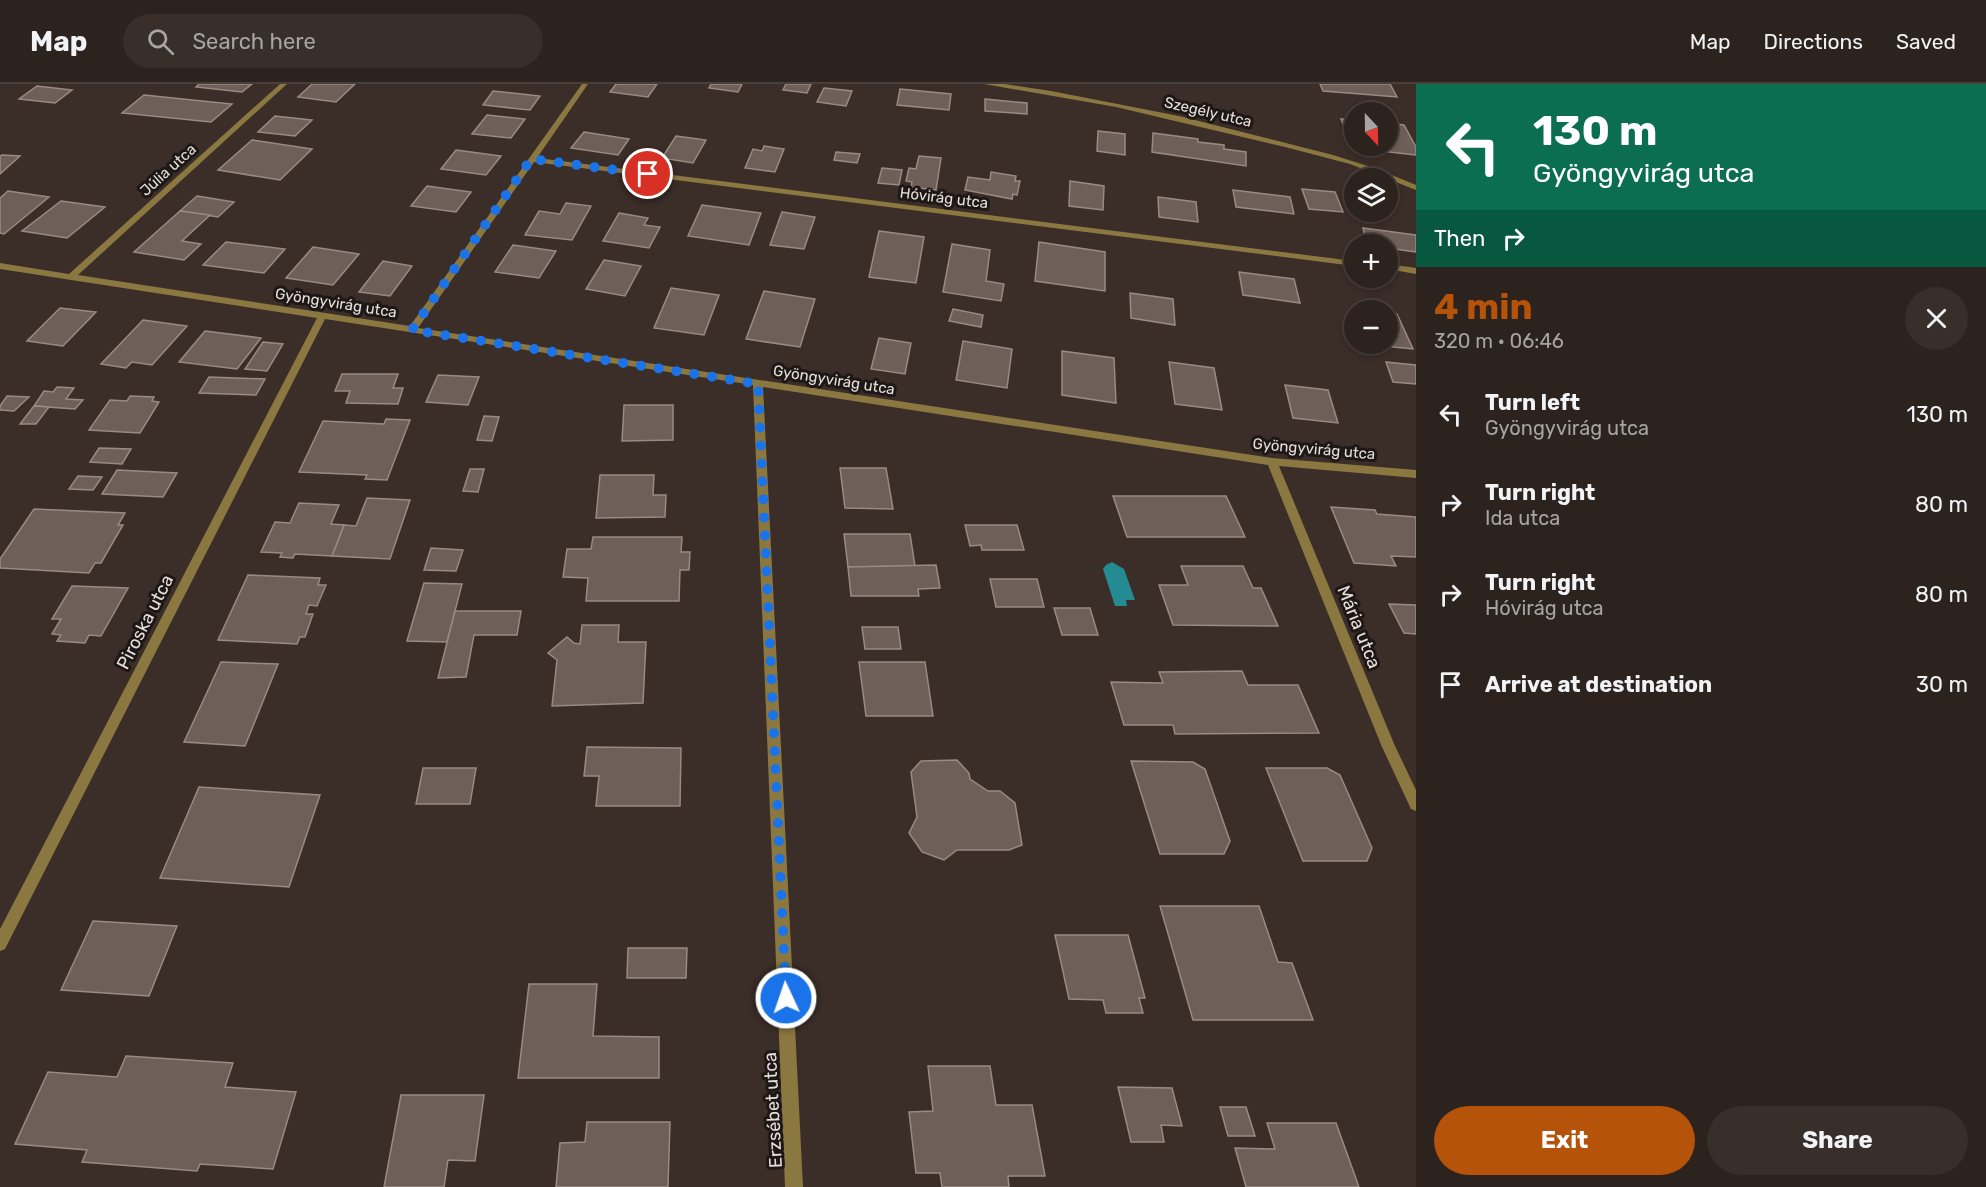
<!DOCTYPE html>
<html lang="en">
<head>
<meta charset="utf-8">
<style>
  :root { --surface:#2c221e; --page:#382f2b; --text:#f1f3f6; --muted:#a6a4a4; --line:#483f3c; --accent:#b45309 }
  body { margin:0; font-family:Rubik,sans-serif; background:var(--page); color:var(--text); height:100vh; display:flex; flex-direction:column; font-size:22px; white-space:nowrap }
  * { box-sizing:border-box; margin:0 }
  p { font-size:20px; color:var(--muted) }
  .icon { flex:none; width:33px; height:33px; fill:none; stroke:currentColor; stroke-width:2; stroke-linecap:round; stroke-linejoin:round }
  .map { position:relative; flex:1; overflow:hidden }
  .panel { display:flex; flex-direction:column; background:var(--surface); width:570px }
  .panel>* { flex:none }
  .hud { background:#0b6e4f; color:#fff; overflow:hidden }
  .needle { width:39px; rotate:158deg }
  .buttons { position:absolute; left:1344px; top:18px; display:grid; gap:12px }
  .buttons a { display:grid; place-items:center; width:54px; height:54px; border-radius:50%; background:var(--surface); box-shadow:0 3px 9px #0003,0 0 0 2px var(--line); font-size:30px }
  .pin { position:absolute; display:grid; place-items:center; width:51px; height:51px; color:#fff; margin:-26px; border:3px solid #fff; border-radius:50%; box-shadow:0 2px 6px #0007 }
  .me { position:absolute; width:66px; margin:-33px; rotate:357deg; stroke-linejoin:round; filter:drop-shadow(0 0 4px #0008) }
  .turn { display:flex; align-items:center; gap:21px; height:126px; padding:0 18px; font-size:27px }
  .turn .icon { width:78px; height:78px; stroke-width:2.5 }
  .turn b { display:block; font-size:42px; line-height:51px }
  .then { display:flex; align-items:center; height:57px; padding:0 18px; background:#0003; gap:12px; font-size:22px }
  .round { display:grid; place-items:center; flex:none; width:63px; height:63px; border-radius:32px; background:var(--page) }
  .overview { display:flex; align-items:center; justify-content:space-between; height:102px; padding:0 18px }
  h1 { font-size:36px; font-weight:700; line-height:45px; color:var(--accent) }
  .cta { display:flex; gap:12px; margin-top:auto; padding:12px 18px }
  .cta a { flex:1; height:69px; border-radius:36px; background:var(--accent); color:#fff; font-size:24px; font-weight:700; line-height:69px; text-align:center }
  .cta a+a { background:var(--page); color:var(--text) }
  ul { padding:0; list-style:none }
  li { display:flex; align-items:center; gap:18px; height:90px; padding:0 18px }
  li div { flex:1 }
  li b { display:block; font-size:22px }
  li em { font-style:normal }
  header { display:flex; align-items:center; gap:36px; box-sizing:border-box; height:84px; padding:0 30px; background:var(--surface); border-bottom:2px solid var(--line) }
  header strong { font-size:28px }
  nav { display:flex; gap:33px; margin-inline-start:auto; font-size:21px }
  .search { width:420px; height:54px; background:var(--page); display:flex; align-items:center; gap:15px; box-sizing:border-box; padding:0 21px; border-radius:33px; color:var(--muted); font-size:22px }
  main { display:flex; flex:1; min-height:0 }
  .map>svg:first-child { display:block }
  .water { fill:#238b91 }
  .building { fill:#6e5f59; stroke:#9a8a84; stroke-width:1.5 }
  .lines { fill:none; stroke-linecap:round; stroke-linejoin:round }
  .minor { fill:#8b7740; fill-rule:evenodd }
  .route { stroke:#1a73e8; stroke-width:10; stroke-dasharray:0 18 }
  .labels { text-anchor:middle; dominant-baseline:central; stroke-width:6; stroke-linejoin:round; paint-order:stroke }
  .far-street-label { font-size:15px; fill:#e7dedb; stroke:#1d1715 }
  .street-label { font-size:18px; fill:#e7dedb; stroke:#1d1715 }
</style>
</head>
<body>
<header>
<strong>Map</strong>
<div class="search"><svg class="icon" aria-label="search" viewBox="0 0 24 24"><circle cx="10" cy="10" r="6"/><path d="M15 15l6 6"/></svg>Search here</div>
<nav><a>Map</a><a>Directions</a><a>Saved</a></nav>
</header>
<main>
<div class="map">
<svg width="1416" height="1103" viewBox="0 0 1416 1103">
  <rect width="100%" height="100%" fill="#3b2d28"/>
  <polygon class="water" points="1112,478 1124,485 1135,516 1126,516 1127,522 1115,522 1103,485 1106,481"/>
  <g class="building">
    <polygon points="199,0 252,0 242,8 196,3"/>
    <polygon points="312,0 355,0 336,18 298,13"/>
    <polygon points="616,0 657,0 648,13 610,8"/>
    <polygon points="711,0 742,0 738,8 709,4"/>
    <polygon points="786,0 811,0 807,9 783,6"/>
    <polygon points="1320,0 1390,0 1397,13 1323,7"/>
    <polygon points="37,2 72,6 55,19 19,15"/>
    <polygon points="824,4 852,7 846,22 817,18"/>
    <polygon points="900,5 951,10 949,26 897,21"/>
    <polygon points="493,7 540,12 530,26 483,21"/>
    <polygon points="144,11 232,20 211,38 122,29"/>
    <polygon points="985,15 1027,19 1027,30 985,27"/>
    <polygon points="487,31 525,35 511,54 472,50"/>
    <polygon points="275,32 312,36 295,52 258,48"/>
    <polygon points="1341,35 1354,36 1354,60 1352,59"/>
    <polygon points="1388,39 1404,41 1416,63 1416,71 1380,67 1361,62 1388,62"/>
    <polygon points="1098,47 1125,50 1125,71 1097,67"/>
    <polygon points="584,48 629,55 618,71 571,64"/>
    <polygon points="1153,49 1198,55 1198,58 1224,61 1224,65 1246,68 1246,82 1152,68"/>
    <polygon points="676,52 706,56 693,79 662,74"/>
    <polygon points="252,56 312,65 280,96 218,86"/>
    <polygon points="764,62 784,65 775,88 745,84 753,65 762,67"/>
    <polygon points="456,66 501,72 486,91 441,85"/>
    <polygon points="836,68 860,70 857,79 834,76"/>
    <polygon points="2,71 20,72 0,90 0,72"/>
    <polygon points="919,72 941,74 936,106 911,103 912,98 906,97 909,84 916,85"/>
    <polygon points="882,84 902,86 899,101 878,99"/>
    <polygon points="991,88 1016,92 1015,97 1020,97 1017,111 1013,110 1012,115 965,106 968,93 990,96"/>
    <polygon points="1070,97 1104,102 1103,126 1069,122"/>
    <polygon points="427,102 471,108 456,128 411,122"/>
    <polygon points="1302,105 1335,108 1343,128 1309,125"/>
    <polygon points="1233,106 1290,113 1294,130 1236,123"/>
    <polygon points="8,107 49,113 4,150 0,149 0,114"/>
    <polygon points="197,112 234,118 218,133 180,127"/>
    <polygon points="1158,113 1196,118 1198,138 1159,133"/>
    <polygon points="61,117 105,123 67,154 22,147"/>
    <polygon points="566,119 591,122 572,156 525,151 539,127 560,130"/>
    <polygon points="702,121 761,129 749,161 688,152"/>
    <polygon points="180,127 210,131 182,157 201,160 184,176 134,168"/>
    <polygon points="782,128 815,133 804,165 770,161"/>
    <polygon points="619,129 648,134 644,141 660,143 649,164 603,157"/>
    <polygon points="1363,144 1416,151 1416,168 1388,164 1388,160 1367,160"/>
    <polygon points="879,147 924,153 916,199 869,193"/>
    <polygon points="226,158 285,165 264,189 203,181"/>
    <polygon points="1039,158 1105,168 1105,207 1035,197"/>
    <polygon points="952,160 990,166 986,197 1004,200 1001,217 943,208"/>
    <polygon points="513,161 556,167 539,194 495,188"/>
    <polygon points="313,163 359,170 333,201 286,194"/>
    <polygon points="604,176 641,182 625,212 586,205"/>
    <polygon points="383,177 412,182 390,212 359,208"/>
    <polygon points="1239,188 1294,195 1300,219 1243,211"/>
    <polygon points="671,204 719,211 704,251 654,244"/>
    <polygon points="764,207 815,215 800,263 746,255"/>
    <polygon points="1130,209 1173,215 1175,241 1131,234"/>
    <polygon points="60,224 96,228 63,262 27,257"/>
    <polygon points="953,225 983,231 981,243 949,237"/>
    <polygon points="1388,229 1397,230 1413,265 1372,261 1371,260 1388,260"/>
    <polygon points="143,236 187,242 152,281 132,278 126,284 101,280"/>
    <polygon points="205,247 261,254 237,285 179,278"/>
    <polygon points="879,254 911,259 905,290 871,285"/>
    <polygon points="963,257 1012,265 1007,304 956,296"/>
    <polygon points="263,258 283,260 267,287 245,285"/>
    <polygon points="1062,267 1114,274 1116,319 1062,311"/>
    <polygon points="1169,278 1214,284 1222,326 1175,320"/>
    <polygon points="1386,278 1416,281 1416,300 1393,298"/>
    <polygon points="342,290 398,290 393,304 403,304 398,320 346,319 350,307 335,307"/>
    <polygon points="438,291 479,293 468,321 426,318"/>
    <polygon points="209,293 265,295 256,311 199,309"/>
    <polygon points="1285,301 1328,306 1338,339 1293,334"/>
    <polygon points="57,303 74,304 66,315 83,316 75,325 34,322 44,307 53,308"/>
    <polygon points="7,312 29,313 14,327 0,326 0,322"/>
    <polygon points="130,312 154,313 152,317 159,318 140,349 89,346 110,316 127,317"/>
    <polygon points="624,321 673,321 673,356 622,357"/>
    <polygon points="34,322 49,323 36,340 20,340"/>
    <polygon points="484,332 499,333 492,357 477,356"/>
    <polygon points="386,335 410,336 387,396 365,395 367,391 299,388 323,337 384,340"/>
    <polygon points="99,364 131,365 122,380 90,378"/>
    <polygon points="840,384 886,384 893,425 845,424"/>
    <polygon points="470,385 484,385 478,408 463,407"/>
    <polygon points="117,386 177,389 163,413 102,410"/>
    <polygon points="600,391 654,391 653,411 666,411 665,433 596,434"/>
    <polygon points="78,392 102,393 93,406 69,405"/>
    <polygon points="1113,412 1226,412 1245,453 1127,453"/>
    <polygon points="367,414 410,416 390,475 332,472 344,441 356,442"/>
    <polygon points="299,419 339,421 331,440 344,441 332,472 295,470 293,474 280,473 282,469 261,468 275,438 290,439"/>
    <polygon points="1331,423 1375,426 1377,430 1416,433 1416,473 1391,472 1396,482 1354,479"/>
    <polygon points="34,425 125,429 118,441 123,441 101,479 95,479 89,489 0,484 0,475"/>
    <polygon points="965,441 1017,441 1024,466 982,466 981,461 970,462"/>
    <polygon points="844,450 910,450 915,482 848,483"/>
    <polygon points="593,453 682,453 681,468 690,468 689,486 680,486 679,517 586,517 588,494 563,493 567,465 591,465"/>
    <polygon points="431,464 463,466 456,487 424,486"/>
    <polygon points="936,481 940,504 918,505 919,512 851,512 848,483"/>
    <polygon points="1181,482 1243,482 1253,504 1261,504 1278,542 1173,541 1159,501 1188,501"/>
    <polygon points="248,491 320,494 318,501 326,501 317,522 309,521 306,530 313,530 305,553 300,553 297,560 218,556"/>
    <polygon points="990,495 1037,495 1044,523 996,523"/>
    <polygon points="424,499 462,500 447,558 407,557"/>
    <polygon points="72,502 128,504 101,552 89,551 85,559 57,557 61,551 52,550 61,535 52,535"/>
    <polygon points="1389,520 1416,521 1416,550 1404,549"/>
    <polygon points="1054,524 1090,524 1098,551 1062,551"/>
    <polygon points="455,527 521,527 517,551 474,551 466,593 438,594"/>
    <polygon points="582,541 619,541 618,558 646,558 643,619 552,622 557,576 548,569 567,553 574,559 580,560"/>
    <polygon points="862,543 898,543 901,565 865,565"/>
    <polygon points="221,578 278,580 245,662 184,658"/>
    <polygon points="859,578 925,578 933,632 866,632"/>
    <polygon points="1242,587 1248,601 1298,601 1319,649 1175,650 1173,641 1124,641 1111,598 1163,599 1159,588"/>
    <polygon points="587,663 681,664 680,722 596,722 599,692 584,692"/>
    <polygon points="957,676 969,689 970,695 988,707 1000,707 1015,719 1022,761 1009,766 957,766 944,776 922,768 909,749 917,733 911,688 921,677"/>
    <polygon points="1131,677 1193,678 1205,685 1230,757 1224,770 1160,770"/>
    <polygon points="423,684 476,684 470,720 416,720"/>
    <polygon points="1266,684 1327,684 1340,691 1372,764 1367,777 1303,777"/>
    <polygon points="199,703 320,711 289,803 160,794"/>
    <polygon points="1160,822 1259,822 1278,878 1292,879 1313,936 1193,936"/>
    <polygon points="93,837 177,842 149,912 61,906"/>
    <polygon points="1055,851 1128,851 1145,914 1139,914 1143,929 1106,929 1103,916 1069,915"/>
    <polygon points="628,864 687,864 686,894 627,894"/>
    <polygon points="529,900 597,900 593,952 659,953 659,994 518,994"/>
    <polygon points="126,972 233,979 225,1003 296,1008 273,1085 200,1080 197,1087 82,1078 87,1066 15,1060 48,988 117,993"/>
    <polygon points="928,982 990,982 996,1021 1032,1021 1045,1092 1008,1092 1009,1103 942,1103 940,1089 916,1089 909,1028 933,1027"/>
    <polygon points="1118,1003 1172,1004 1182,1042 1161,1041 1164,1058 1131,1058"/>
    <polygon points="401,1011 484,1011 475,1077 448,1076 444,1103 384,1103"/>
    <polygon points="1220,1023 1246,1023 1255,1052 1228,1052"/>
    <polygon points="587,1038 670,1038 668,1103 556,1103 560,1059 585,1058"/>
    <polygon points="1267,1039 1336,1039 1359,1103 1246,1103 1235,1064 1275,1065"/>
  </g>
  <g class="lines">
    <g class="minor">
      <polygon points="280,0 287,0 78,191 410,242 582,0 588,0 537,74 1354,177 1354,182 534,78 418,244 1272,374 1416,386 1416,394 1279,382 1395,662 1416,706 1416,727 1411,725 1382,663 1268,381 763,303 803,1103 785,1103 753,301 325,235 5,865 0,867 0,845 317,234 0,185 0,179 69,190"/>
      <polygon points="984,0 1004,0 1051,7 1179,32 1333,71 1377,85 1416,101 1416,106 1350,80 1285,63 1116,23"/>
      <polygon points="1388,180 1416,184 1416,190 1388,185"/>
    </g>
  </g>
  <g class="lines">
    <polyline class="route" points="648,90 531,75 412,246 758,300 786,914"/>
  </g>
  <g class="labels">
    <g class="far-street-label">
      <text transform="translate(1208 28) rotate(13)">Szegély utca</text>
      <text transform="translate(168 86) rotate(-42)">Júlia utca</text>
      <text transform="translate(944 114) rotate(7)">Hóvirág utca</text>
      <text transform="translate(336 219) rotate(9)">Gyöngyvirág utca</text>
      <text transform="translate(834 296) rotate(9)">Gyöngyvirág utca</text>
      <text transform="translate(1314 365) rotate(5)">Gyöngyvirág utca</text>
    </g>
    <g class="street-label">
      <text transform="translate(145 538) rotate(-63)">Piroska utca</text>
      <text transform="translate(1359 543) rotate(68)">Mária utca</text>
      <text transform="translate(773 1026) rotate(-93)">Erzsébet utca</text>
    </g>
  </g>
</svg>
<div class="buttons">
<a><svg class="needle" viewBox="-14 -14 28 28"><path d="M0-13l5 13h-10z" fill="#e53935"/><path d="M0 13l5-13h-10z" fill="#a6a4a4"/></svg></a>
<a><svg class="icon" aria-label="layers" viewBox="0 0 24 24"><path d="M12 4l9 5-9 5-9-5zM3 14l9 5 9-5"/></svg></a>
<a>+</a>
<a>−</a>
</div>
<div class="pin" style="left:648px;top:90px;background:#d93025"><svg class="icon" aria-label="arrive" viewBox="0 0 24 24"><path d="M6 21V4h12l-3 4 3 4H6"/></svg></div>
<svg class="me" style="left:786px;top:914px" viewBox="-20 -20 40 40"><circle r="17" fill="#1a73e8" stroke="#fff" stroke-width="3"/><path d="M0-11L8 9 0 5-8 9z" fill="#fff"/></svg>
</div>
<section class="panel">
<div class="hud">
<div class="turn"><svg class="icon" aria-label="left" viewBox="0 0 24 24"><path d="M17 20v-9H6M10 6l-5 5 5 5"/></svg><div><b>130 m</b>Gyöngyvirág utca</div></div>
<div class="then">Then<svg class="icon" aria-label="right" viewBox="0 0 24 24"><path d="M7 20v-9h11M14 6l5 5-5 5"/></svg></div>
</div>
<div class="overview"><div><h1>4 min</h1><p>320 m · 06:46</p></div><a class="round"><svg class="icon" aria-label="close" viewBox="0 0 24 24"><path d="M6 6l12 12M18 6L6 18"/></svg></a></div>
<ul>
<li><svg class="icon" aria-label="left" viewBox="0 0 24 24"><path d="M17 20v-9H6M10 6l-5 5 5 5"/></svg><div><b>Turn left</b><p>Gyöngyvirág utca</p></div><em>130 m</em></li>
<li><svg class="icon" aria-label="right" viewBox="0 0 24 24"><path d="M7 20v-9h11M14 6l5 5-5 5"/></svg><div><b>Turn right</b><p>Ida utca</p></div><em>80 m</em></li>
<li><svg class="icon" aria-label="right" viewBox="0 0 24 24"><path d="M7 20v-9h11M14 6l5 5-5 5"/></svg><div><b>Turn right</b><p>Hóvirág utca</p></div><em>80 m</em></li>
<li><svg class="icon" aria-label="arrive" viewBox="0 0 24 24"><path d="M6 21V4h12l-3 4 3 4H6"/></svg><div><b>Arrive at destination</b></div><em>30 m</em></li>
</ul>
<div class="cta"><a>Exit</a><a>Share</a></div>
</section>
</main>
</body>
</html>
